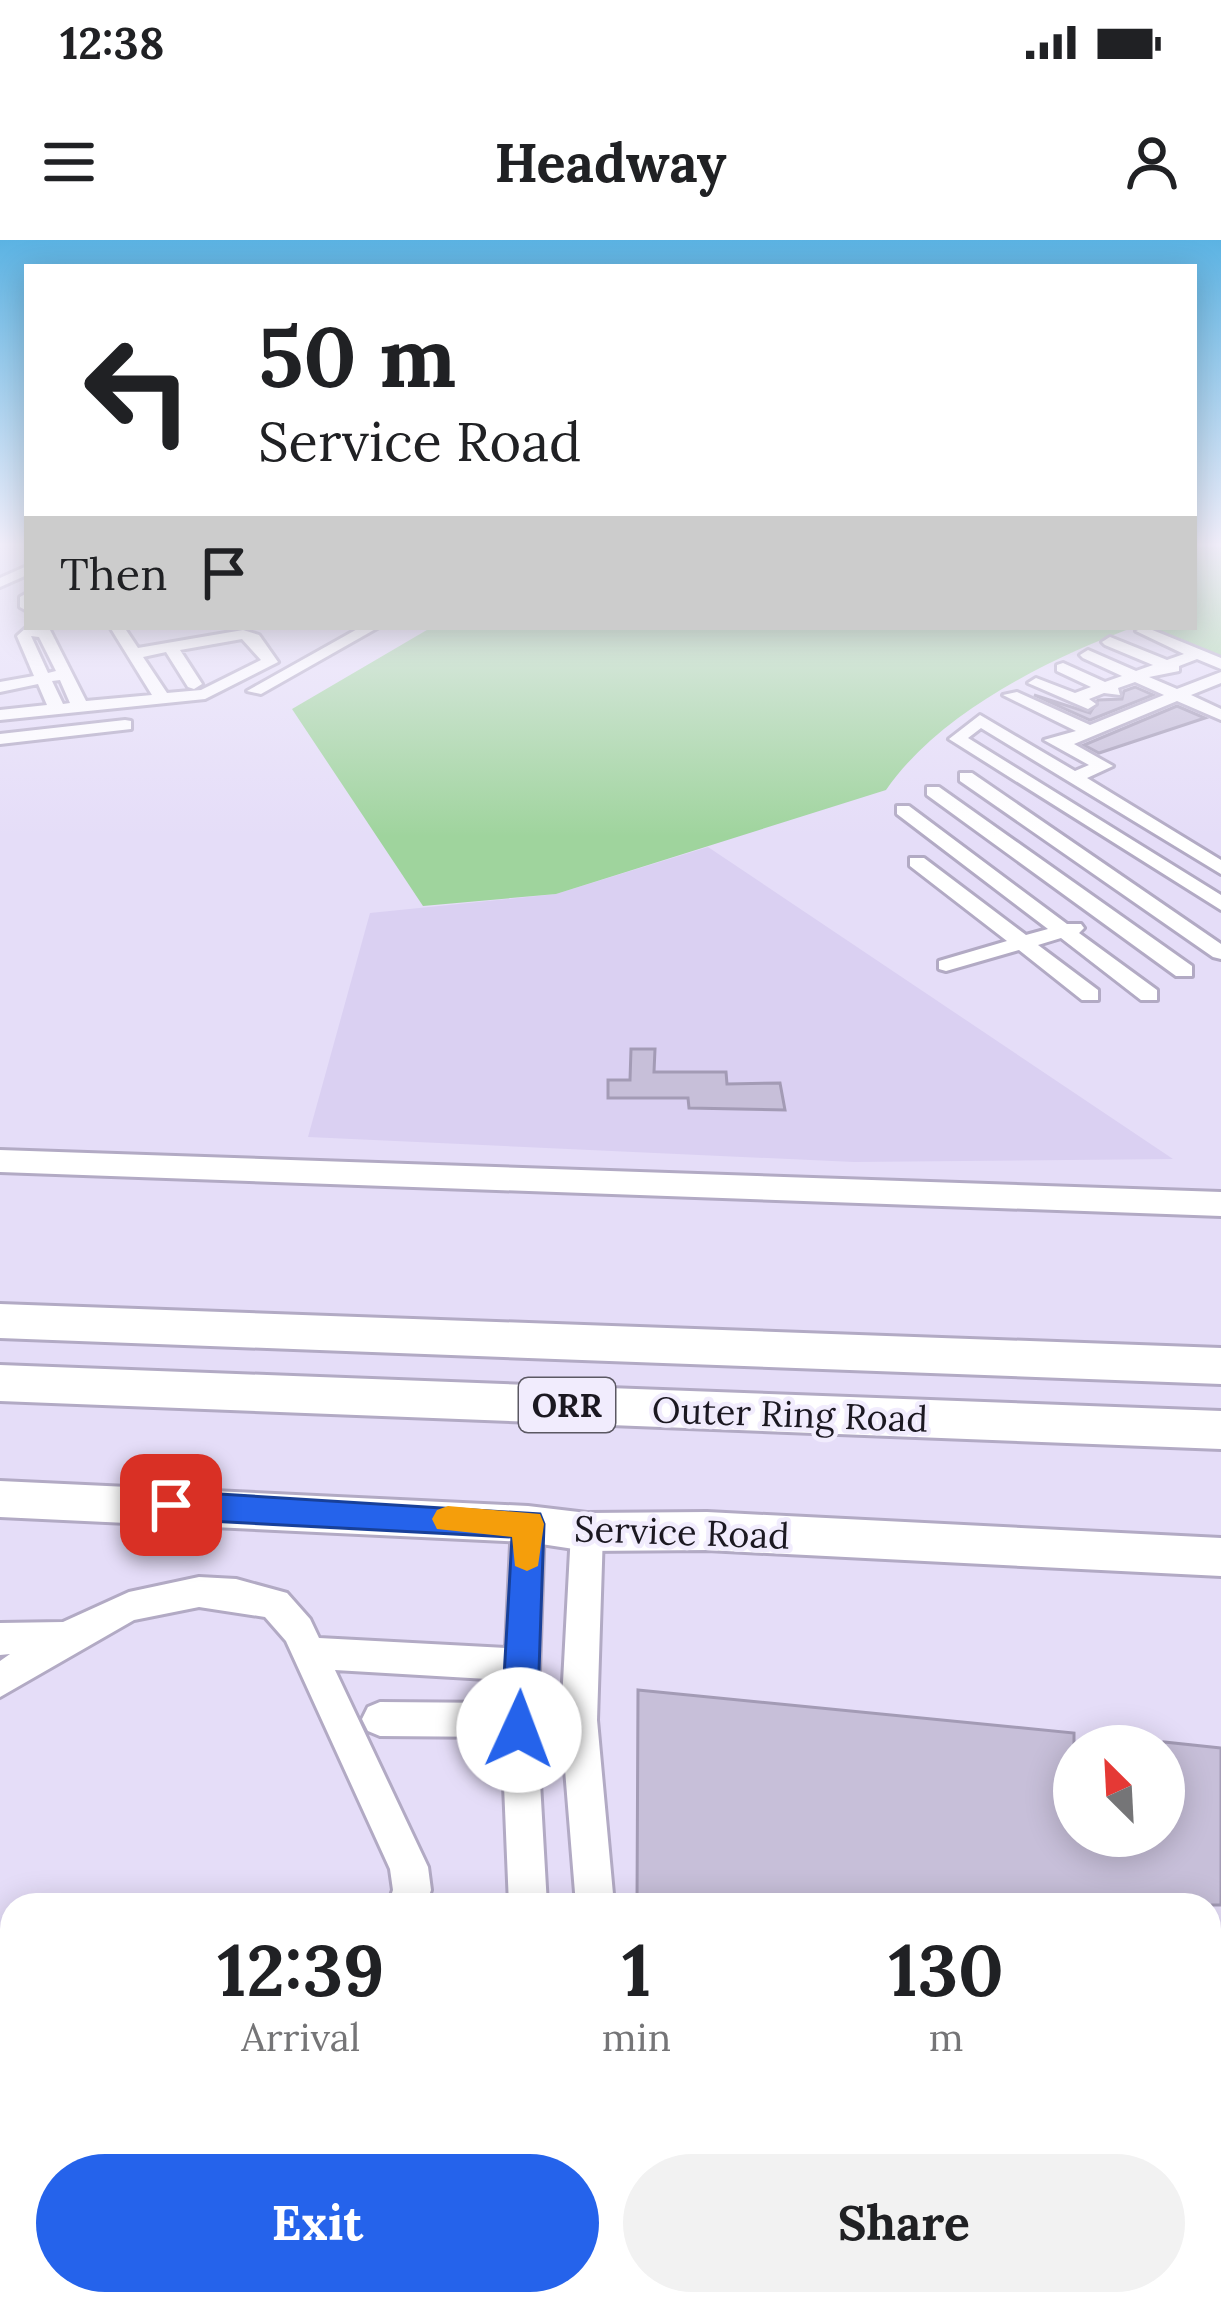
<!DOCTYPE html>
<html lang="en">
<head>
<meta charset="utf-8">
<style>
  :root { --surface:#fff; --page:#f2f2f2; --text:#202124; --muted:#757577; --accent:#2563eb }
  body { margin:0; font-family:Lora,serif; background:var(--page); color:var(--text); height:100vh; display:flex; flex-direction:column; font-size:45px; white-space:nowrap }
  * { box-sizing:border-box; margin:0 }
  p { font-size:39px; color:var(--muted) }
  .icon { flex:none; width:66px; height:66px; fill:none; stroke:currentColor; stroke-width:2; stroke-linecap:round; stroke-linejoin:round }
  .map { position:relative; flex:1; overflow:hidden }
  .sheet { position:absolute; left:0px; top:1653px; width:1221px; height:423px; display:flex; flex-direction:column; background:var(--surface); border-radius:36px 36px 0 0; box-shadow:0 6px 30px #0003 }
  .sheet>* { flex:none }
  .top-card { position:absolute; left:24px; top:24px; width:1173px; height:366px; border-radius:0px; box-shadow:0 6px 30px #0003; background:#fff; color:var(--text); overflow:hidden }
  .needle { width:78px; rotate:336deg }
  .controls { position:absolute; left:1053px; top:1485px; display:grid; gap:24px }
  .controls a { display:grid; place-items:center; width:132px; height:132px; border-radius:50%; background:var(--surface); box-shadow:0 6px 30px #0003; font-size:60px }
  .pin { position:absolute; display:grid; place-items:center; width:102px; height:102px; color:#fff; margin:-51px; border-radius:24px; box-shadow:0 6px 18px #0006 }
  .me { position:absolute; width:132px; margin:-66px; rotate:2deg; stroke-linejoin:round; filter:drop-shadow(0 0 9px #0008) }
  .turn { display:flex; align-items:center; gap:42px; height:252px; padding:0 36px; font-size:54px }
  .turn .icon { width:156px; height:156px; stroke-width:2.5 }
  .turn b { display:block; font-size:84px; line-height:102px }
  .then { display:flex; align-items:center; height:114px; padding:0 36px; background:#0003; gap:24px; font-size:45px }
  .eta { display:flex; justify-content:space-evenly; align-items:center; height:204px; text-align:center }
  .eta b { font-size:72px; font-weight:700; line-height:84px }
  .cta { display:flex; gap:24px; margin-top:auto; padding:24px 36px }
  .cta a { flex:1; height:138px; border-radius:72px; background:var(--accent); color:#fff; font-size:48px; font-weight:700; line-height:138px; text-align:center }
  .cta a+a { background:var(--page); color:var(--text) }
  .status { display:flex; justify-content:space-between; align-items:center; height:84px; padding:0 60px; background:var(--surface); direction:ltr }
  .status svg { height:33px; fill:currentColor }
  header { display:flex; justify-content:space-between; align-items:center; height:156px; padding:0 36px; background:var(--surface); font-size:54px; font-weight:700 }
  .map>svg:first-child { display:block }
  .commercial { fill:#e5d1e1 }
  .built { fill:#dad0f2 }
  .green { fill:#9fd49d }
  .building { fill:#c7bfd9; stroke:#a39bb5; stroke-width:3 }
  .lines { fill:none; stroke-linecap:round; stroke-linejoin:round }
  .minor-casing { stroke:#b2aac4; stroke-width:6 }
  .major-casing { stroke:#b2aac4; stroke-width:6 }
  .highway-casing { stroke:#b2aac4; stroke-width:6 }
  .minor { fill:#fff; fill-rule:evenodd }
  .major { fill:#fff; fill-rule:evenodd }
  .highway { fill:#fff; fill-rule:evenodd }
  .route { fill:#2563eb; stroke:#184099; stroke-width:3 }
  .slow { fill:#f59e0b }
  .labels { text-anchor:middle; dominant-baseline:central; stroke-width:9; stroke-linejoin:round; paint-order:stroke }
  .shield { fill:#f1ecfd; stroke:#5b5863; stroke-width:3 }
  .shield-label { font-size:33px; font-weight:bold; fill:#1b1821 }
  .street-label { font-size:36px; fill:#1b1821; stroke:#f1ecfd }
</style>
</head>
<body>
<div class="status"><b>12:38</b><svg viewBox="0 0 49 12"><path d="M0 12V9h3v3zM5 12V6h3v6zM10 12V3h3v9zM15 12V0h3v12zM26 1h20v11H26zM47 4h2v5h-2z"/></svg></div>
<header><svg class="icon" aria-label="menu" viewBox="0 0 24 24"><path d="M4 6h16M4 12h16M4 18h16"/></svg>Headway<svg class="icon" aria-label="person" viewBox="0 0 24 24"><circle cx="12" cy="8" r="4"/><path d="M4 21q1-7 8-7t8 7"/></svg></header>
<div class="map">
<svg width="1221" height="2074" viewBox="0 0 1221 2074">
  <rect width="100%" height="100%" fill="#e5ddf8"/>
  <polygon class="commercial" points="571,2064 768,2064 782,2074 571,2074"/>
  <polygon class="built" points="708,607 1173,919 854,922 308,897 370,673 556,654"/>
  <g class="green">
    <polygon points="1194,307 1221,307 1221,420 1145,387 1194,387"/>
    <path d="M 432,387 L 1134,387 C 1048,419 939,473 886,550 L 556,654 L 423,666 L 292,469 Z"/>
  </g>
  <g class="building">
    <polygon points="1135,447 1153,455 1090,480 1034,455 1090,473 1098,460 1122,459 1124,451"/>
    <polygon points="1177,466 1205,478 1099,513 1084,505"/>
    <polygon points="631,809 655,809 654,832 726,832 727,844 780,843 785,870 689,868 688,858 608,858 608,840 630,840"/>
    <polygon points="638,1450 1074,1493 1074,1596 1164,1596 1164,1502 1221,1508 1221,1665 637,1665"/>
  </g>
  <g class="lines">
    <g class="minor-casing">
      <g id="minor">
        <polygon points="27,326 27,335 0,347 0,338"/>
        <polygon points="27,353 27,371 20,367 20,357"/>
        <path d="M 110,387 L 124,387 L 138,408 L 243,390 L 259,395 L 278,422 L 205,459 L 0,480 L 0,470 L 47,465 L 38,444 L 0,452 L 0,442 L 34,436 L 17,396 L 27,387 L 50,390 L 86,461 L 152,455 ZM 31,396 L 39,397 L 56,431 L 48,433 ZM 242,399 L 261,420 L 201,450 L 167,453 L 143,417 L 166,412 L 188,447 L 194,449 L 202,444 L 180,410 ZM 60,440 L 70,463 L 63,464 L 52,441 Z"/>
        <polygon points="361,387 379,387 261,454 247,451"/>
        <polygon points="1145,387 1221,418 1221,429 1197,419 1179,426 1179,431 1149,437 1177,449 1221,432 1221,443 1191,455 1221,469 1221,480 1177,461 1074,504 1113,526 1087,538 1221,620 1221,634 981,488 968,498 1221,655 1221,670 949,499 980,475 1075,531 1089,525 1044,500 1076,491 1003,455 1017,452 1090,485 1164,455 1135,442 1118,448 1120,455 1104,453 1089,459 1096,464 1088,469 1028,443 1036,438 1075,453 1091,447 1057,431 1057,425 1063,423 1105,442 1122,436 1083,418 1080,415 1088,410 1136,431 1153,425 1105,405 1102,402 1110,397 1167,420 1184,414 1136,391"/>
        <polygon points="125,480 131,481 131,489 0,504 0,494"/>
        <polygon points="960,533 972,533 1221,704 1221,719 1213,717 960,541"/>
        <polygon points="927,547 939,547 1192,726 1192,736 1176,736 927,555"/>
        <polygon points="897,566 909,566 1067,684 1081,684 1084,688 1079,693 1157,750 1157,760 1141,760 1061,698 1038,705 1098,750 1098,760 1082,760 1019,710 946,731 939,729 939,721 1007,701 910,626 910,618 924,618 1026,695 1048,689 897,574"/>
        <polygon points="528,1270 539,1274 544,1284 537,1490 547,1665 509,1665 502,1497 380,1496 368,1491 362,1479 368,1467 380,1462 503,1463 504,1440 335,1430 428,1627 431,1650 426,1665 388,1665 393,1650 390,1629 286,1401 265,1377 199,1367 134,1380 0,1457 0,1421 10,1414 0,1415 0,1383 63,1382 129,1352 199,1337 236,1339 287,1353 310,1379 319,1398 506,1408 512,1284 517,1274"/>
        <polygon points="587,1278 598,1282 603,1292 597,1480 614,1665 576,1665 561,1480 571,1292 576,1282"/>
        <polygon points="330,2064 376,2064 375,2074 329,2074"/>
        <polygon points="506,2064 552,2064 551,2074 505,2074"/>
        <polygon points="793,2064 839,2064 836,2074 790,2074"/>
        <polygon points="855,2064 915,2064 919,2074 859,2074"/>
        <polygon points="1027,2064 1087,2064 1091,2074 1031,2074"/>
      </g>
    </g>
    <g class="major-casing">
      <g id="major">
        <polygon points="0,910 1221,952 1221,976 0,932"/>
        <polygon points="0,1241 528,1266 587,1273 707,1272 1221,1298 1221,1336 707,1310 587,1311 528,1302 0,1277"/>
      </g>
    </g>
    <g class="highway-casing">
      <g id="highway">
        <polygon points="0,1064 1221,1108 1221,1144 0,1098"/>
        <polygon points="0,1125 1221,1171 1221,1209 0,1161"/>
      </g>
    </g>
    <use href="#minor" class="minor"/>
    <use href="#major" class="major"/>
    <use href="#highway" class="highway"/>
  </g>
  <linearGradient id="sky" x2="0" y2="1"><stop stop-color="#5bb3e3"/><stop offset="0.51" stop-color="#f3f0fc"/><stop offset="1" stop-color="#f3f0fc" stop-opacity="0"/></linearGradient>
  <rect width="1221" height="597" fill="url(#sky)"/>
  <polygon class="route" points="171,1251 540,1274 544,1284 537,1490 532,1502 519,1507 506,1502 501,1490 512,1297 171,1279 160,1275 155,1265 160,1255"/>
  <polygon class="slow" points="448,1266 540,1274 544,1284 538,1326 527,1331 515,1326 512,1297 437,1289 432,1279 437,1270"/>
  <g class="labels">
    <rect class="shield" x="519" y="1138" width="96" height="54" rx="9"/>
    <g class="shield-label">
      <text x="567" y="1165">ORR</text>
    </g>
    <g class="street-label">
      <text transform="translate(790 1174) rotate(2)">Outer Ring Road</text>
      <text transform="translate(682 1292) rotate(2)">Service Road</text>
    </g>
  </g>
</svg>
<div class="controls">
<a><svg class="needle" viewBox="-14 -14 28 28"><path d="M0-13l5 13h-10z" fill="#e53935"/><path d="M0 13l5-13h-10z" fill="#757577"/></svg></a>
</div>
<div class="pin" style="left:171px;top:1265px;background:#d93025"><svg class="icon" aria-label="arrive" viewBox="0 0 24 24"><path d="M6 21V4h12l-3 4 3 4H6"/></svg></div>
<svg class="me" style="left:519px;top:1490px" viewBox="-20 -20 40 40"><circle r="19" fill="#fff"/><path d="M0-13L10 11 0 6-10 11z" fill="#2563eb"/></svg>
<div class="top-card">
<div class="turn"><svg class="icon" aria-label="left" viewBox="0 0 24 24"><path d="M17 20v-9H6M10 6l-5 5 5 5"/></svg><div><b>50 m</b>Service Road</div></div>
<div class="then">Then<svg class="icon" aria-label="arrive" viewBox="0 0 24 24"><path d="M6 21V4h12l-3 4 3 4H6"/></svg></div>
</div>
<section class="sheet">
<div class="eta">
<div><b>12:39</b><p>Arrival</p></div>
<div><b>1</b><p>min</p></div>
<div><b>130</b><p>m</p></div>
</div>
<div class="cta"><a>Exit</a><a>Share</a></div>
</section>
</div>
</body>
</html>
